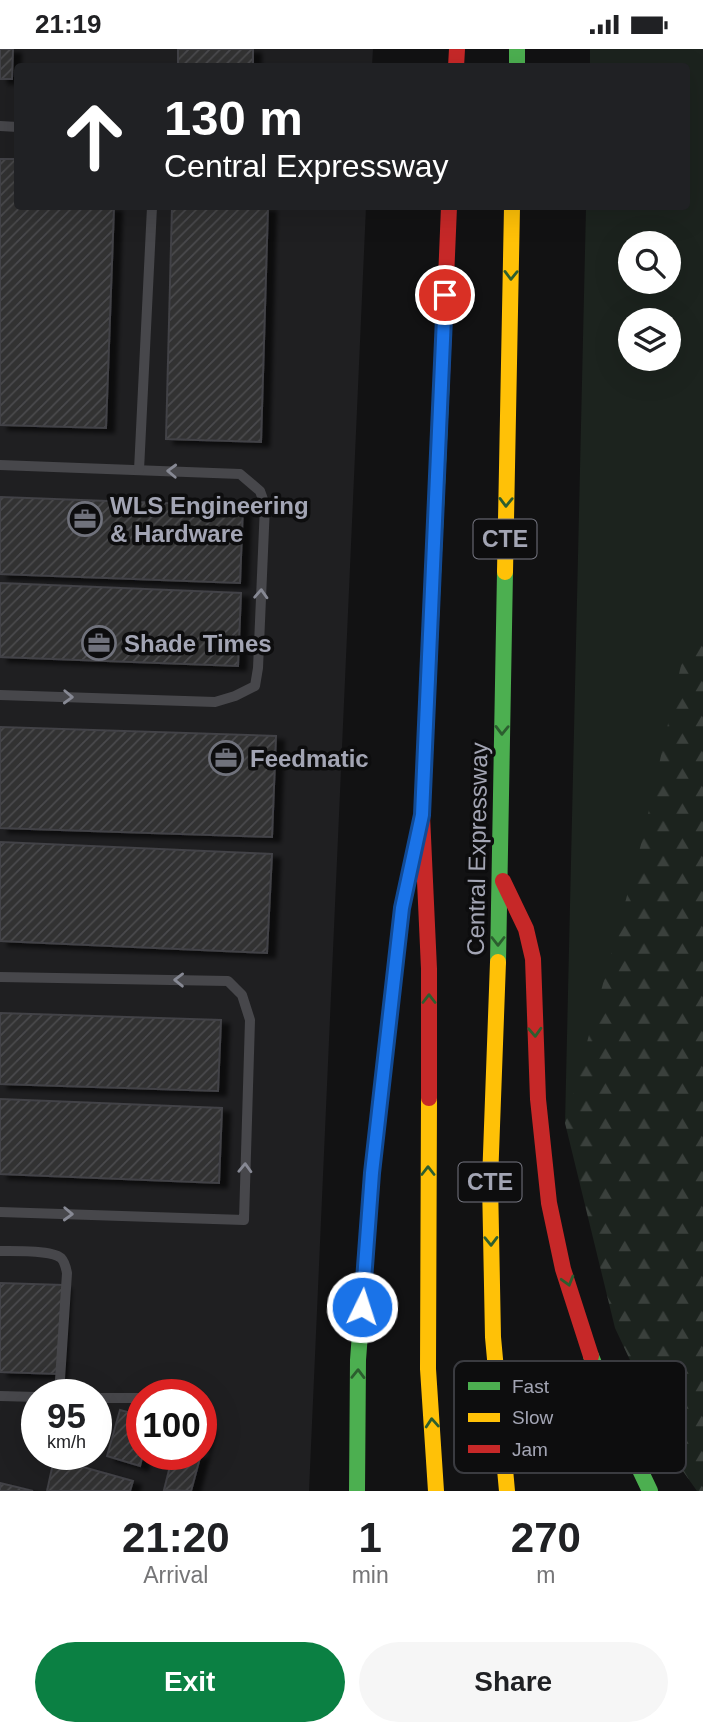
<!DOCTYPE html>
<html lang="en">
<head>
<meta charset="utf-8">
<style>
  :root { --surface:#fff; --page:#f6f6f6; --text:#202124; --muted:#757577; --accent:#0b8043 }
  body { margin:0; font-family:Helvetica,sans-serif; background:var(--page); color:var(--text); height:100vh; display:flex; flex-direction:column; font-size:26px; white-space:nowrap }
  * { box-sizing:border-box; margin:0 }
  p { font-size:23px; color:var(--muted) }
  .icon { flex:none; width:38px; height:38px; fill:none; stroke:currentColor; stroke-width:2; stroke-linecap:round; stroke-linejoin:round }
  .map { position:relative; height:1442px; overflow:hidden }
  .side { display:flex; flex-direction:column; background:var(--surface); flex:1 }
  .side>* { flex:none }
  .guide { position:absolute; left:14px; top:14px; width:676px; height:147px; border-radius:7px; box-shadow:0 7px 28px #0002; background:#202124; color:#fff; overflow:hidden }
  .fabs { position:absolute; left:618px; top:182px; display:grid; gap:14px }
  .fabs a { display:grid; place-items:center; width:63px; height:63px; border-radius:50%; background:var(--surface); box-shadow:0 7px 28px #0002; font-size:35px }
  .speed { position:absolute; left:21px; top:1330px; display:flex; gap:14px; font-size:35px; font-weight:700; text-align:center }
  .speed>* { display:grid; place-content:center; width:91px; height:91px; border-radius:50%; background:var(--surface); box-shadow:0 7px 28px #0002; line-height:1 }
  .speed small { font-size:18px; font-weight:400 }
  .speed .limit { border:10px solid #d22; background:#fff; color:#111 }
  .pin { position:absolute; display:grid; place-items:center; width:60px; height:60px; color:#fff; margin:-30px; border:4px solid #fff; border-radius:50%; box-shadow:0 2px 7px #0007 }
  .me { position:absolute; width:77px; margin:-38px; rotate:4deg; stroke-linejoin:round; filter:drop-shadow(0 0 5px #0008) }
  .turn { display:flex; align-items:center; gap:24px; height:147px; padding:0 35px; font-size:32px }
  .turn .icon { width:91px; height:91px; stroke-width:2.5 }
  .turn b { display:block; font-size:49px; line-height:60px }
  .eta { display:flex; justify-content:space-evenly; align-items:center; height:119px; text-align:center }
  .eta b { font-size:42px; font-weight:700; line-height:49px }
  .cta { display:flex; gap:14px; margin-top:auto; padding:14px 35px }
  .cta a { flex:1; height:80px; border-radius:42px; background:var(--accent); color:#fff; font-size:28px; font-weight:700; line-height:80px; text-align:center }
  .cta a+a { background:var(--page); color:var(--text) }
  .status { display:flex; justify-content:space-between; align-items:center; height:49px; padding:0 35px; background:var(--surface); direction:ltr }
  .status svg { height:19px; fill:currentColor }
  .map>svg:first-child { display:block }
  .built { fill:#1f1f21; fill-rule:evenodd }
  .green { fill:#1c231e; fill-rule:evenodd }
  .forest { fill:url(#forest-firs) }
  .building { fill:url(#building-hatch); stroke:#424246; stroke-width:2; filter:url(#shadow) }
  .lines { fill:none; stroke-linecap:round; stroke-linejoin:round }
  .lane { stroke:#47474b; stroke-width:10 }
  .fast { stroke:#4caf50; stroke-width:16 }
  .slow { stroke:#ffc107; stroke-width:16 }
  .jam { stroke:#c62828; stroke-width:16 }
  .oneway { stroke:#2c5e2f }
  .oneway2 { stroke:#878994 }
  .route-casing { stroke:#114b97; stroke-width:18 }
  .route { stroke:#1a73e8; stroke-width:12 }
  .labels { text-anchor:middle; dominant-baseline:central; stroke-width:7; stroke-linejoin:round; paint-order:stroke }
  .shield { fill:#0d0d0e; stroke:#767782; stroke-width:2 }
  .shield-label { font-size:23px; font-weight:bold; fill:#a3a5b4 }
  .poi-label { font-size:24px; font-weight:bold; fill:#a3a5b4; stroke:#0d0d0e; text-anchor:start }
  .street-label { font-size:24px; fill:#a3a5b4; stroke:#0d0d0e }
  .key { fill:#0d0d0e; stroke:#3a3b40; stroke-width:2 }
  .key-label { font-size:19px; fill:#a3a5b4 }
</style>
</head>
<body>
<div class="status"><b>21:19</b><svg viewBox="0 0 49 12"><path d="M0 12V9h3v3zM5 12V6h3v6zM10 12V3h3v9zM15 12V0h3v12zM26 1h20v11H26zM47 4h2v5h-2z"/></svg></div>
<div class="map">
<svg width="703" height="1442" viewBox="0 0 703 1442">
  <defs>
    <pattern id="forest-firs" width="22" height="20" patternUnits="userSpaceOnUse" patternTransform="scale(1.75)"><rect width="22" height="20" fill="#1c231e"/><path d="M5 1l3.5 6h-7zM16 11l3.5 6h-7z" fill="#3a403c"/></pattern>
    <pattern id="building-hatch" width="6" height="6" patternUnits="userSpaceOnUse" patternTransform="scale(1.75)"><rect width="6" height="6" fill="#303032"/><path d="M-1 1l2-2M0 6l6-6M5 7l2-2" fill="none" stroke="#4b4b4d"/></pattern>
    <filter id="shadow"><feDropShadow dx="8" dy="4.5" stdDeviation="2" flood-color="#0009"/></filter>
  </defs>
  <rect width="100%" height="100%" fill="#121213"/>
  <path class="built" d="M 0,0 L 373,0 L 372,17 L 18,18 L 18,158 L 366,158 L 309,1442 L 0,1442 ZM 37,1346 L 96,1346 L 96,1405 L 37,1405 ZM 142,1346 L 201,1346 L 201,1405 L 142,1405 Z"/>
  <path class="green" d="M 590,0 L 703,0 L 703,1442 L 697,1442 L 565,1074 L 586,158 L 686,158 L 686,18 L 590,17 ZM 630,194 L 668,194 L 668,233 L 630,233 ZM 630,271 L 668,271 L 668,310 L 630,310 Z"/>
  <polygon class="forest" points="703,585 703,1442 697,1442 680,1418 615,1279 565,1074 643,788 685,598"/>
  <g class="building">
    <polygon points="0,0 13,0 12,30 0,30"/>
    <rect x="178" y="0" width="75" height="18"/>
    <polygon points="0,110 18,110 18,158 114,158 106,379 0,376"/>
    <polygon points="172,158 268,158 261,393 166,390"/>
    <polygon points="0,448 243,457 240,534 0,525"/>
    <polygon points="0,534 241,544 238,617 0,608"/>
    <polygon points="0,678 276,687 272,788 0,779"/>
    <polygon points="0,793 272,805 267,904 0,892"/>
    <polygon points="0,964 221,971 218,1042 0,1035"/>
    <polygon points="0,1050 222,1059 219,1134 0,1125"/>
    <polygon points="0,1234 63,1236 59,1325 0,1323"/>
    <polygon points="120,1361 142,1367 143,1405 140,1417 107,1407"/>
    <polygon points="201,1377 208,1378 201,1404"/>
    <polygon points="173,1405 201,1405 191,1442 164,1441"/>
    <polygon points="54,1410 133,1432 130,1442 47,1442"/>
    <polygon points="0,1434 33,1442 0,1442"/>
  </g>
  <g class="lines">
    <g class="lane">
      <polyline points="0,77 18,78"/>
      <polyline points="0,416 240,425 260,442 265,456 258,619 255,637 235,647 215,653 0,646"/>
      <polyline points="139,421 152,158"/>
      <polyline points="0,928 228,932 242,946 250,971 244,1171 0,1163"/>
      <path d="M 0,1202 C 13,1202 52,1201 61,1209 C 65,1213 66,1219 67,1224 L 59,1346"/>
      <polyline points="0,1347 37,1348"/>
      <polyline points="96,1349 142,1349"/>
      <polyline points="201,1350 203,1350"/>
    </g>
    <g class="fast">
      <polyline points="517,0 517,18"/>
      <polyline points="424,725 442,326"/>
      <polyline points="498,913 505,523"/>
      <polyline points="591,1307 621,1381 650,1442"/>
      <polyline points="357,1442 358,1311 372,1124 382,1036"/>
    </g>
    <g class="slow">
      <polyline points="505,523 512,158"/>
      <polyline points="498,913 490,1132 493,1288 507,1442"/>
      <polyline points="429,1049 428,1320 436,1442"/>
    </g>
    <g class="jam">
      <polyline points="456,18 457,0"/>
      <polyline points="442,326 449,158"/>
      <polyline points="424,725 422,766 429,920 429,1049"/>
      <polyline points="503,832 526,880 533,910 538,1050 549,1154 563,1220 591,1307"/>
      <polyline points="382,1036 402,859 409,828"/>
    </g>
  </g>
  <defs><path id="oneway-chevron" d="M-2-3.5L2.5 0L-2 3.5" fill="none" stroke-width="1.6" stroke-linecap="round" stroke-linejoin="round" transform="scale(1.75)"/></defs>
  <g class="oneway">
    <use href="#oneway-chevron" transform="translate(511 226) rotate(91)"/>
    <use href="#oneway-chevron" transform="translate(506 453) rotate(91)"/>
    <use href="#oneway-chevron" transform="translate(502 681) rotate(91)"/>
    <use href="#oneway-chevron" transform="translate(498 892) rotate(90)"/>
    <use href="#oneway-chevron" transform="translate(429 950) rotate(-90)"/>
    <use href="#oneway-chevron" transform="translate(535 983) rotate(87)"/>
    <use href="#oneway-chevron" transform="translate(428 1122) rotate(-90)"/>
    <use href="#oneway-chevron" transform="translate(491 1192) rotate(89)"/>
    <use href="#oneway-chevron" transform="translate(568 1232) rotate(74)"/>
    <use href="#oneway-chevron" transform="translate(358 1325) rotate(-89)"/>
    <use href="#oneway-chevron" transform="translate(432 1374) rotate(-94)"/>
  </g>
  <g class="oneway2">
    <use href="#oneway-chevron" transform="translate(172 422) rotate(-178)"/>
    <use href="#oneway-chevron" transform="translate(261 545) rotate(-87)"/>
    <use href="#oneway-chevron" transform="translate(68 648) rotate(2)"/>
    <use href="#oneway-chevron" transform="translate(179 931) rotate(-179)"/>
    <use href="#oneway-chevron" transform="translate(245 1119) rotate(-88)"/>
    <use href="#oneway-chevron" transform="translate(68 1165) rotate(2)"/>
  </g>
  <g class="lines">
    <g class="route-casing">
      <polyline id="route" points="362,1258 372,1124 402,859 422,766 445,246"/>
    </g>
    <use href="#route" class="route"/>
  </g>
  <defs>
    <g id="office-ring" transform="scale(1.75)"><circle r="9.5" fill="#0d0d0e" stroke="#70727c" stroke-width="1.5"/><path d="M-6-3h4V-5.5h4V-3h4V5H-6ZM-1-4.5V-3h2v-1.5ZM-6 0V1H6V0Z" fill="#70727c"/></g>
  </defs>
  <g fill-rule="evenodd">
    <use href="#office-ring" x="85" y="470"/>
    <use href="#office-ring" x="99" y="594"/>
    <use href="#office-ring" x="226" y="709"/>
  </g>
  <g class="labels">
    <g class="shield">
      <rect x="473.5" y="470.5" width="63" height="39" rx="5"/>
      <rect x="458.5" y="1113.5" width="63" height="39" rx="5"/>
    </g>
    <g class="shield-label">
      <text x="505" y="490">CTE</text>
      <text x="490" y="1133">CTE</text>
    </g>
    <g class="poi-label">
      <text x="110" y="456">WLS Engineering<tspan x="110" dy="28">&amp; Hardware</tspan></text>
      <text x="124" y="594">Shade Times</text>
      <text x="250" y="709">Feedmatic</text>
    </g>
    <g class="street-label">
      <text transform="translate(477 800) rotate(-89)">Central Expressway</text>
    </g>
  </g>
  <rect x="454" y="1312" width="232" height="112" rx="10" class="key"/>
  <rect x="468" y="1333" width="32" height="8" fill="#4caf50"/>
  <rect x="468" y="1364" width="32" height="9" fill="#ffc107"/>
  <rect x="468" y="1396" width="32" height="8" fill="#c62828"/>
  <g class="key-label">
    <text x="512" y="1344">Fast</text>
    <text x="512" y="1375">Slow</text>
    <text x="512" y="1407">Jam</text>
  </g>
</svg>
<div class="fabs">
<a><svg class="icon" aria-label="search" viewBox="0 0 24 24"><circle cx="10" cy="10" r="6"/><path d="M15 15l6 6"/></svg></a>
<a><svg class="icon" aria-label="layers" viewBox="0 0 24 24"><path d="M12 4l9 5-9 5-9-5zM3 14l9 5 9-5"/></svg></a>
</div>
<div class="speed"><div>95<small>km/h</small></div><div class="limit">100</div></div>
<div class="pin" style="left:445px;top:246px;background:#d93025"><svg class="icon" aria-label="arrive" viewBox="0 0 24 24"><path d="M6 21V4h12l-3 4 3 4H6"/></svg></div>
<svg class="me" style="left:362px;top:1258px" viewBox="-20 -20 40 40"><circle r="17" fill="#1a73e8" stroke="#fff" stroke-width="3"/><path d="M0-11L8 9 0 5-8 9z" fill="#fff"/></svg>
<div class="guide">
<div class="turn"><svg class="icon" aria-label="ahead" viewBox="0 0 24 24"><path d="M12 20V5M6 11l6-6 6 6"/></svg><div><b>130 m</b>Central Expressway</div></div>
</div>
</div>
<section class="side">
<div class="eta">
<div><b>21:20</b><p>Arrival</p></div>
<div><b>1</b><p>min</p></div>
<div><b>270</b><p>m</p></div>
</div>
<div class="cta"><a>Exit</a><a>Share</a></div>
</section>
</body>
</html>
